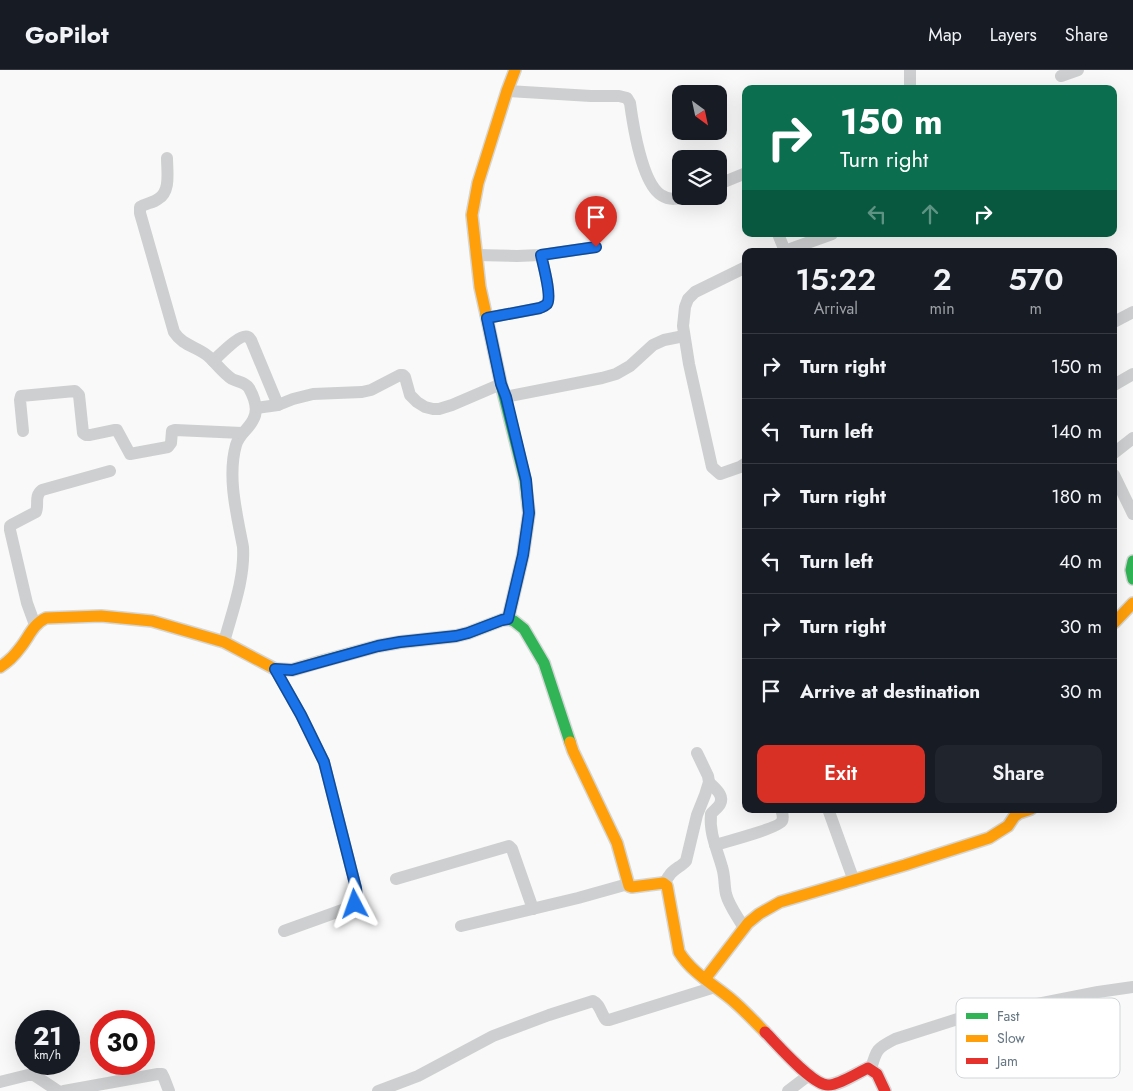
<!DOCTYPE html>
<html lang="en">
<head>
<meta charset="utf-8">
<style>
  :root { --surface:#171b24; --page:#20242c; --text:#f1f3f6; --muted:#9ea1a6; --line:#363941; --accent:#d93025 }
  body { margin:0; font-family:Jost,sans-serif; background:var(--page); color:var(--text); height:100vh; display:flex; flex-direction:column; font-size:19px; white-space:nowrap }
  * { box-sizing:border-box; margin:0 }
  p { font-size:16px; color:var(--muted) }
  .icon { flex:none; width:28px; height:28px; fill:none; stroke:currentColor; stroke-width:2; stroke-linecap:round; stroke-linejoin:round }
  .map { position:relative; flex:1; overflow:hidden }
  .drawer { position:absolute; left:742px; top:178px; width:375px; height:565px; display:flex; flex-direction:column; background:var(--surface); border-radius:10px; box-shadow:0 5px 20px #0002 }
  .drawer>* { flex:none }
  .top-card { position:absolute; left:742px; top:15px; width:375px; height:152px; border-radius:10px; box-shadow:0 5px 20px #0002; background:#0b6e4f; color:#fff; overflow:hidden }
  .needle { width:32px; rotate:147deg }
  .buttons { position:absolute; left:672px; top:15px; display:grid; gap:10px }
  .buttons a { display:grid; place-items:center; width:55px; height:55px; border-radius:10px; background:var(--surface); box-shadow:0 5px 20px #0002; font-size:25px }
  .speed { position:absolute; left:15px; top:940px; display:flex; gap:10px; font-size:25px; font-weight:700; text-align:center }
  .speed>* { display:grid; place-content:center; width:65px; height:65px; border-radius:50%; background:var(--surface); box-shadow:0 5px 20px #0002; line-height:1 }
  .speed small { font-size:12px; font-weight:400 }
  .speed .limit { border:8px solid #d22; background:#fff; color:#111 }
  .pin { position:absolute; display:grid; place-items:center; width:42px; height:42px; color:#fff; margin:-51px -21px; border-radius:50% 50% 50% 0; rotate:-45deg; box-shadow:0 0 5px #0007 }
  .pin .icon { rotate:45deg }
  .me { position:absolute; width:55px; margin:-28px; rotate:356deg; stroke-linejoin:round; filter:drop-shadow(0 0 4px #0008) }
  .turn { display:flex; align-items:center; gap:18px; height:105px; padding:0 15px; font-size:22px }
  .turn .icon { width:65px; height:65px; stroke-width:2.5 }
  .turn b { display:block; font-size:35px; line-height:42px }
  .lanes { display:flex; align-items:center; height:48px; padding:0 15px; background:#0003; justify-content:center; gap:25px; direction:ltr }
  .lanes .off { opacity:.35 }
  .eta { display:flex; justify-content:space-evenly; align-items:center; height:85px; text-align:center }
  .eta b { font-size:30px; font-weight:600; line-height:35px }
  .primary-button { display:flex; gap:10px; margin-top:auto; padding:10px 15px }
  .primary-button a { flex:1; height:58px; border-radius:10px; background:var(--accent); color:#fff; font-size:20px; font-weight:600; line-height:58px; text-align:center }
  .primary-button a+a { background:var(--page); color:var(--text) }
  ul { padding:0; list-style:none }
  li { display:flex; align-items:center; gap:15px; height:65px; padding:0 15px; border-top:1px solid var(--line) }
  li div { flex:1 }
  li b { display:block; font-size:19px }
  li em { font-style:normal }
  header { display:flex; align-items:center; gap:30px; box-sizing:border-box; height:70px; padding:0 25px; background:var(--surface); border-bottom:1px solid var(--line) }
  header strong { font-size:24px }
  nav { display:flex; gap:28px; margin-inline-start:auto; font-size:18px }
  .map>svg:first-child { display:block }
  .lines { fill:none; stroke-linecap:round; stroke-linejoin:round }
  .fast-casing { stroke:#d5d6d7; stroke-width:14 }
  .slow-casing { stroke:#d5d6d7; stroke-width:14 }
  .jam-casing { stroke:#d5d6d7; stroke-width:14 }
  .street { stroke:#cecfd0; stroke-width:12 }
  .fast { stroke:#30b455; stroke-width:11 }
  .slow { stroke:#ff9f0a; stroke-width:11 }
  .jam { stroke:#e5322d; stroke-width:11 }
  .route-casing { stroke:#114b97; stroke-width:12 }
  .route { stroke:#1a73e8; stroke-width:9 }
  .key { fill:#fff; stroke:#d1d6da; stroke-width:1 }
  .key-label { font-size:14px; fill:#657683 }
</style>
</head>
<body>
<header>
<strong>GoPilot</strong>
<nav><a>Map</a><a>Layers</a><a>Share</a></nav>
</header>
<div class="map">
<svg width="1133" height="1021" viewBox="0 0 1133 1021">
  <rect width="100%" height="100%" fill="#f9f9f9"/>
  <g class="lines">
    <g class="fast-casing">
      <g id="fast">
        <polyline points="486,244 501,314 525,410 529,443 523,485 508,549"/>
        <polyline points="1133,491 1131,500 1133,509"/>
        <polyline points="319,592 378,576 401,572 456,566 468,563 502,550 508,549 514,551 524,559 544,593 570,672"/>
      </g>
    </g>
    <g class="slow-casing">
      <g id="slow">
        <polyline points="486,244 480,217 472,145 478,113 507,21 515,0"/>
        <polyline points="1114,553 1133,533"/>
        <path d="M 0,597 C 8,592 15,585 20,578 C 29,567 33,554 46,548 L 101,546 L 152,551 L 224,572 L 275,599 L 292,600 L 319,592"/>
        <path d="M 570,672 L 573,681 L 617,773 L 629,816 L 632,817 L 663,813 L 667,816 L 679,882 C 692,903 713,914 731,929 C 743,939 754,951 765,962"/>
        <polyline points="705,909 748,853 759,844 780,832 905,795 989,768 1008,756 1014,747 1019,743 1031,739"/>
      </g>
    </g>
    <g class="jam-casing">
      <path id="jam" d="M 765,962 C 777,974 812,1015 828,1015 C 839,1015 857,1003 868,998 L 877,1004 L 885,1021"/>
    </g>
    <g class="street">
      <polyline points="1061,6 1078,0"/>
      <polyline points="910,19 910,0"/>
      <path d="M 507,21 L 591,26 L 619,26 L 627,28 L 630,33 C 633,55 642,113 661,125 C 670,131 678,129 688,126"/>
      <path d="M 167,88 C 167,101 171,122 158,129 C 153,133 146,133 140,137 L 140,143 L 174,262 C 183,276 196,276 208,286 C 216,293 223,303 232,309 C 238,312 245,312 249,318 C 254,327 259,340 253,350 C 248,360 239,364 236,375 C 227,407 237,445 243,477 C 245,509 232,542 224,572"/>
      <polyline points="719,114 746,103"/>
      <polyline points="778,164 785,181"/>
      <polyline points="785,181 832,164"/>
      <polyline points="476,185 517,186 541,185 596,177"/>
      <polyline points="746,197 695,222 688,229 685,237 683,256 689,294 712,397 720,404 740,397 746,393"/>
      <path d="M 487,248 L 540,238 C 542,237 545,235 547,234 C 552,227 543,194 541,185"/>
      <polyline points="1114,252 1133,242"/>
      <path d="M 213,291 C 219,286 240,263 248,267 C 249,267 250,269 251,270 L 278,335"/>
      <polyline points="1114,315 1133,304"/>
      <polyline points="505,327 602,308 616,304 630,296 653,275 664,270 684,266"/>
      <polyline points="256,338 278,335 293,329 313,324 362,322 371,320 400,305 403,305 405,307 410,325 417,332 425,337 433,339 439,339 452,335 501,314"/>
      <polyline points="23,361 20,330 21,326 75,321 79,325 83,363 86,365 90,365 114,360 117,360 130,384 168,377 171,373 172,361 175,360 242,363"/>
      <polyline points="1114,383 1133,368"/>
      <polyline points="1114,405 1133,444"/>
      <path d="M 35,555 L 27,533 L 10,460 L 10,456 L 13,454 L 36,442 C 39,434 34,426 42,420 L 110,401"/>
      <path d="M 275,599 L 301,645 L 324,692 L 356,818 C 357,829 357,832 348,838 L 284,861"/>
      <path d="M 709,712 C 714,718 725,725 720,734 C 718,738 713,741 711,744 C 709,763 717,779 722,797 C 725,806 724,815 726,824 C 729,836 738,847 744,858"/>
      <polyline points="828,739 854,811"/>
      <path d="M 715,775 C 725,772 779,758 782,751 C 784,747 782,742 781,739"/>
      <polyline points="396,809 509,776 512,779 533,839"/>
      <path d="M 665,814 C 666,811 667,808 669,806 C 673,799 681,797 686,791 L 697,745 L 705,725 L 709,712 L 708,706 L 697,683"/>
      <polyline points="461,856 578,828 628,814"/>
      <path d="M 871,999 C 876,980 877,978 895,969 L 967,946 L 980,943 L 1016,938 L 1098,922 L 1133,917"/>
      <polyline points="0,1012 28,1005 34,1005 58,1021"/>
      <polyline points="64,1021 158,1004 162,1004 164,1008 169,1021"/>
      <path d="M 378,1021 L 418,1006 L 493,966 L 549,945 L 593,931 C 600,934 601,944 606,950 L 609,950 L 715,917"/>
      <polyline points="788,1021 809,1005"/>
    </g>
    <use href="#fast" class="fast"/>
    <use href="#slow" class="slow"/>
    <use href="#jam" class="jam"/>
  </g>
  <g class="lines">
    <g class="route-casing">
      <path id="route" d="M 355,834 L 357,827 L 356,818 L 324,692 L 301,645 L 275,599 L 292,600 L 378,576 L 400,572 L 456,566 L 468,563 L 502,550 L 508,549 L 523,485 L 529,443 L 526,410 L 506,327 L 501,314 L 487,248 L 540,238 C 542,237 545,236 547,234 C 552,227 543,194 541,185 L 596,177"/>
    </g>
    <use href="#route" class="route"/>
  </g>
  <rect x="956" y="928" width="164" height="80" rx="8" class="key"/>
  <rect x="966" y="943" width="22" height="6" fill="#30b455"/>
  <rect x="966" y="965" width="22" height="7" fill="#ff9f0a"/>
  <rect x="966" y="988" width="22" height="6" fill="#e5322d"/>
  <g class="key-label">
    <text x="997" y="951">Fast</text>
    <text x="997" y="973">Slow</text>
    <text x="997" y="996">Jam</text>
  </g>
</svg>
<div class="buttons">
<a><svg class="needle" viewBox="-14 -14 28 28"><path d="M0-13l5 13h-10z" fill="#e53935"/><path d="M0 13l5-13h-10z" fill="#9ea1a6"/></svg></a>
<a><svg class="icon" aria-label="layers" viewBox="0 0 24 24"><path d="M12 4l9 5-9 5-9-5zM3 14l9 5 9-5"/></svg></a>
</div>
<div class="speed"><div>21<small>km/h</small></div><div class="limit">30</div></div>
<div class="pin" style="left:596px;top:177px;background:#d93025"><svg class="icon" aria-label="arrive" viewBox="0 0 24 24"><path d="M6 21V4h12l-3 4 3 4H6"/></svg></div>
<svg class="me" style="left:355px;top:834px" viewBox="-20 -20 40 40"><path d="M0-17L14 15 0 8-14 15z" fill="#1a73e8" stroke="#fff" stroke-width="4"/></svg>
<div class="top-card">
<div class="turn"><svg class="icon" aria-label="right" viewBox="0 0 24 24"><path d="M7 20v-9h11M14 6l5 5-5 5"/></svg><div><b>150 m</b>Turn right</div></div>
<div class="lanes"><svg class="icon off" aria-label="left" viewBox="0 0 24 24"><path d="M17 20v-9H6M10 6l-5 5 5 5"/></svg><svg class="icon off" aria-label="ahead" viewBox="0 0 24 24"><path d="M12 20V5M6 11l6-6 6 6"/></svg><svg class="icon" aria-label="right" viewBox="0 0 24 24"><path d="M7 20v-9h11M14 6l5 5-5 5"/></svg></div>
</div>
<section class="drawer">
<div class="eta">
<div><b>15:22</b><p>Arrival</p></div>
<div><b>2</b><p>min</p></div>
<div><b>570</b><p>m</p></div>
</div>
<ul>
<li><svg class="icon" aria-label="right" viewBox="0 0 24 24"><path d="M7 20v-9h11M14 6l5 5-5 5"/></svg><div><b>Turn right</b></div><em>150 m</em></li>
<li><svg class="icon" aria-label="left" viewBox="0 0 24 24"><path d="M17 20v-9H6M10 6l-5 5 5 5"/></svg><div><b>Turn left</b></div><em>140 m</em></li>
<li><svg class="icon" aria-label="right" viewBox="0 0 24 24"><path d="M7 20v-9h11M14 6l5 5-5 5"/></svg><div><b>Turn right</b></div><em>180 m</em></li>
<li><svg class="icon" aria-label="left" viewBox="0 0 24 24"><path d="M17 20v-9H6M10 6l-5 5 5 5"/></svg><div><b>Turn left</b></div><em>40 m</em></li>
<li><svg class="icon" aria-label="right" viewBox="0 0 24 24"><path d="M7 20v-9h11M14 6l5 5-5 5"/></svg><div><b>Turn right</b></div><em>30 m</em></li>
<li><svg class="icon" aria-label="arrive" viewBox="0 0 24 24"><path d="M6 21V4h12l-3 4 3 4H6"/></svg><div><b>Arrive at destination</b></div><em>30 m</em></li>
</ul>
<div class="primary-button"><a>Exit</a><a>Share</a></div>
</section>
</div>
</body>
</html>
